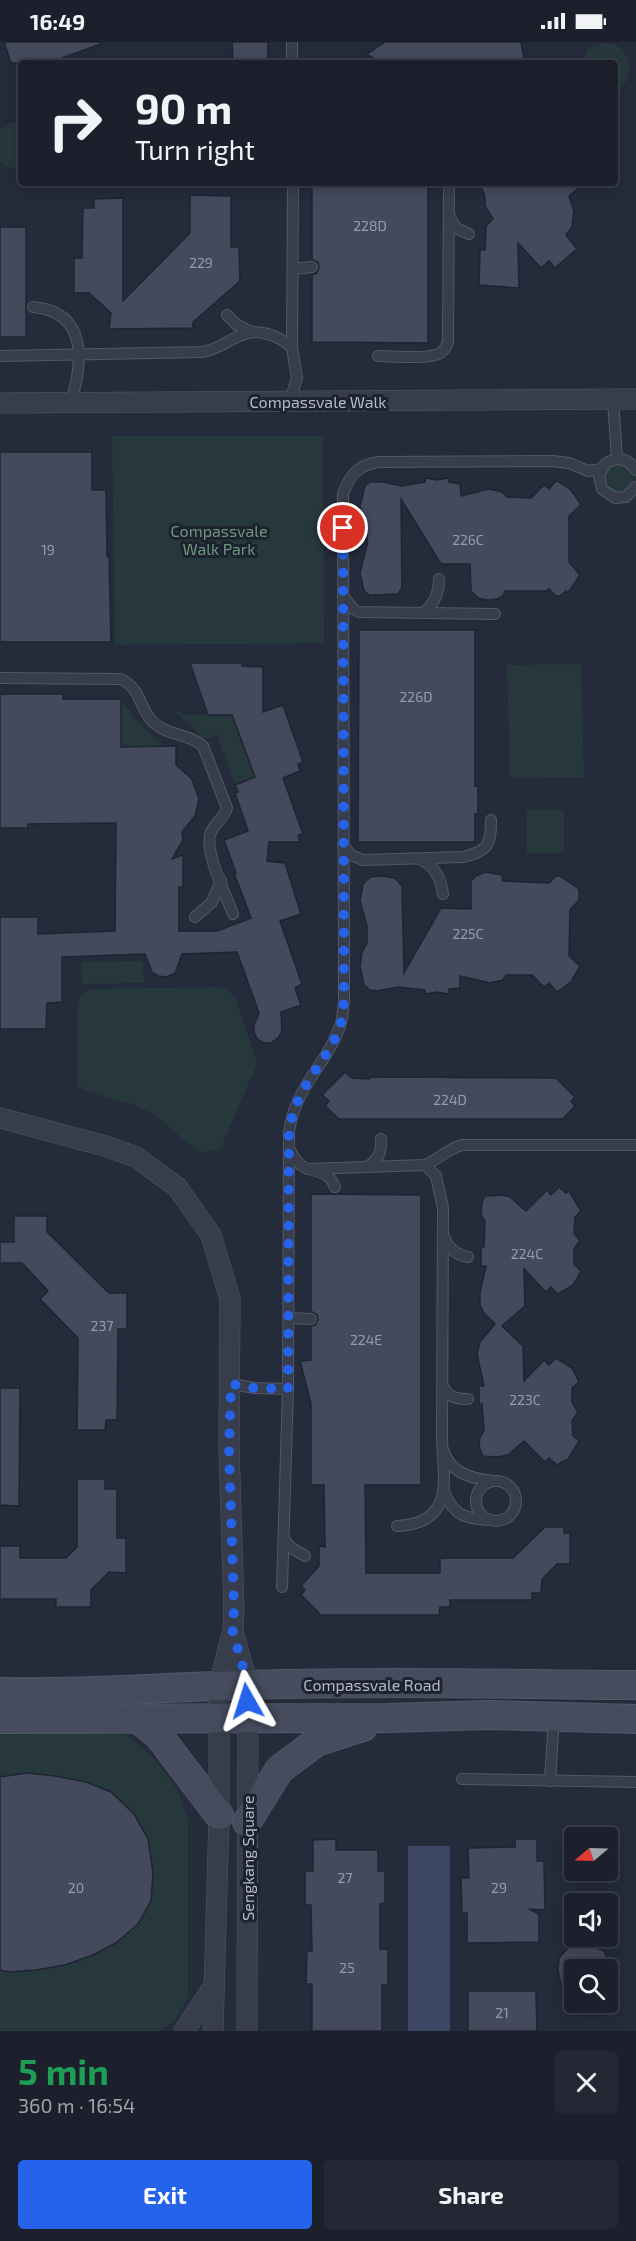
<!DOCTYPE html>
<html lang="en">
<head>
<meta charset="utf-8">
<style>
  :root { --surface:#1b202c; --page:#242834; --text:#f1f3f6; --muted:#a0a3a9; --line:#393e48; --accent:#2563eb }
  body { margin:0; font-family:"Exo 2",sans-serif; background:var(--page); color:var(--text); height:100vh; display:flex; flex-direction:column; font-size:22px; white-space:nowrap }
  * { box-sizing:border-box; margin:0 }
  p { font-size:20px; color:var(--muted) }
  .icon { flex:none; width:33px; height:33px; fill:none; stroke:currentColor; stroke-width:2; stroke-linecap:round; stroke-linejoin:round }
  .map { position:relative; height:1989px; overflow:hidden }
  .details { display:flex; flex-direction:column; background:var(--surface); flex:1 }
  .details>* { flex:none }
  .hud { position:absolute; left:18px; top:18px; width:600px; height:126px; border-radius:6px; box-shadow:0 3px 15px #0003,0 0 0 2px var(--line); background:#1b202c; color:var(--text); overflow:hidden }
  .needle { width:39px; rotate:251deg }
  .buttons { position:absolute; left:564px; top:1785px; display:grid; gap:12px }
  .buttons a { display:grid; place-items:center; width:54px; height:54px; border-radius:6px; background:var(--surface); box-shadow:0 3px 15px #0003,0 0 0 2px var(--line); font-size:30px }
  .pin { position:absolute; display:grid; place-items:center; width:51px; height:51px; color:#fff; margin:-26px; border:3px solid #fff; border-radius:50%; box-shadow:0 2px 6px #0007 }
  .me { position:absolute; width:66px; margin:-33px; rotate:354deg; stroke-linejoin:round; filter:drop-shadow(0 0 4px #0008) }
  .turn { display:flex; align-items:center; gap:21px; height:126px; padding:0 18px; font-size:27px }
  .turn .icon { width:78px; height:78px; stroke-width:2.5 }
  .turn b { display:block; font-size:42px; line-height:51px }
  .round { display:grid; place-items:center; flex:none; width:63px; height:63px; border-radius:6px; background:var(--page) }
  .summary { display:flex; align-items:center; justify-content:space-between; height:102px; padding:0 18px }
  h1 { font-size:36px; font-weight:700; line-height:45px; color:#1e9e55 }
  .button { display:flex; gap:12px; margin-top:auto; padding:12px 18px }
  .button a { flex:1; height:69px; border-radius:6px; background:var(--accent); color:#fff; font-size:24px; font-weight:700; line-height:69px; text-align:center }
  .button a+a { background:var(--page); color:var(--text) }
  .status { display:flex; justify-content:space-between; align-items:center; height:42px; padding:0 30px; background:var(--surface); direction:ltr }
  .status svg { height:16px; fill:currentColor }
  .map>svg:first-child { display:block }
  .green { fill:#27383d }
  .water { fill:#3a4663 }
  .building { fill:#444a5c; stroke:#1f2432; stroke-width:1.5 }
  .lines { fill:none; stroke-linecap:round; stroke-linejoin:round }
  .lane-casing { stroke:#535866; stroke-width:12 }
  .street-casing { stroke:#535866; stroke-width:21 }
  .secondary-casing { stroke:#535866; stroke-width:30 }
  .lane { stroke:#383d4b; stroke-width:10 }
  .street { stroke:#383d4b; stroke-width:20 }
  .secondary { stroke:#464c5e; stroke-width:28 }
  .route { stroke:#2563eb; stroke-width:10; stroke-dasharray:0 18 }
  .labels { text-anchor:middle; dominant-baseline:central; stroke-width:6; stroke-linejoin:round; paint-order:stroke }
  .number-label { font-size:14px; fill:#979cac }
  .street-label { font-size:16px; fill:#b3b8c6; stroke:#1d2230 }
  .park-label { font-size:16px; fill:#6c967c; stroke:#1d2230 }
</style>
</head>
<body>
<div class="status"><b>16:49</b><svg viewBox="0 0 49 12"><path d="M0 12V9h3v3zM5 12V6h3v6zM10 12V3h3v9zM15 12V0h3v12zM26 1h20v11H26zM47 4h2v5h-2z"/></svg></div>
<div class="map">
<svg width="636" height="1989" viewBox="0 0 636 1989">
  <rect width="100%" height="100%" fill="#242b3b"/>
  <g class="green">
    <path d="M 606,0 C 635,5 636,38 615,51 L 615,21 L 581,21 L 589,6 Z"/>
    <polygon points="18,79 21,80 21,128 6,125 0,120 0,88 10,81"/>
    <polygon points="112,394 323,394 324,601 115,603"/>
    <polygon points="610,418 636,428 635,448 610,454 601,427"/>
    <polygon points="581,622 584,735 510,736 507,623"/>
    <polygon points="121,657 139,682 164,704 121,705"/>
    <polygon points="181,669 181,673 236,673 235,681 255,735 235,743 217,693 205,697 176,670"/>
    <rect x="527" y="768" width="37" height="43"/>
    <polygon points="143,919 144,941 82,942 81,920"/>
    <path d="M 216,945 L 228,948 L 236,957 L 257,1022 L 221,1105 L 216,1109 L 200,1110 C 180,1097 165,1078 143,1067 C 128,1059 85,1052 77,1043 L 78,960 L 82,952 L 90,947 Z"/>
    <polygon points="0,1690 126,1692 155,1718 177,1747 188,1778 188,1955 175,1978 160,1989 0,1989"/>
  </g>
  <rect class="water" x="408" y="1804" width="42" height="185"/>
  <g class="building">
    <polygon points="4,0 100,0 101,2 62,16 64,21 11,21"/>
    <polygon points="232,0 268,0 268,21 233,21"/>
    <polygon points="385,0 521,0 525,21 380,21 367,12"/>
    <polygon points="312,141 428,141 428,301 312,300 312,233 317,231 319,225 318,220 312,218"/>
    <polygon points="479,141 585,141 569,154 574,169 572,185 566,193 577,207 555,226 549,219 541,226 518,201 519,246 479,243 480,208 485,208 486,184 493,177 485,164 485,154"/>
    <polygon points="190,153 231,154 231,205 239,205 240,239 193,280 193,286 109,287 111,271 89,251 74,251 74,216 82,216 83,166 94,166 94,157 123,156 123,259 190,191"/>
    <rect x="0" y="185" width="26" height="110"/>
    <polygon points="0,410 92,410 92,448 106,448 107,514 109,515 111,600 0,600"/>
    <polygon points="426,436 437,438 448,436 449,440 460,442 461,454 489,447 502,450 507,455 531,456 544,443 549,447 556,439 559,440 571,448 580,461 580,464 569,474 569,520 580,533 568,551 566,549 560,554 556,554 549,547 546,549 505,549 503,554 497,557 486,558 478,556 471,549 470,522 441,522 401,457 402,545 398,552 370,553 364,549 360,531 367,503 367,490 360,464 365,444 370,440 384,440 401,444 425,440"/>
    <polygon points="359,588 475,588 475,744 478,745 478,772 475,772 475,800 358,800"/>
    <polygon points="190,621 242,621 242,624 263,625 263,670 283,663 303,720 298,722 300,729 283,736 303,792 298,793 300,800 269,800 267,819 285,821 301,872 280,879 302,942 295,946 301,963 281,970 282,988 279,995 271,1001 264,1001 257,997 254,990 254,983 259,971 237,910 182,912 175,931 167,935 158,934 152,930 145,912 62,915 62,960 47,961 46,987 0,987 0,875 38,875 38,892 115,889 116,781 28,782 28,786 0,786 0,652 63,652 63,657 121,657 121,705 176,704 176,723 192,737 199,757 195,774 182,790 183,798 172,817 183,813 183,845 179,845 179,889 217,889 251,876 234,831 236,831 224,798 248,789 235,751 238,750 235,743 255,735 232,673 208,673"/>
    <polygon points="485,830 502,833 503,839 549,841 556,834 560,834 579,847 579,858 570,868 569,914 580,924 571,940 557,950 549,941 544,945 532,933 506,933 503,938 490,941 460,934 460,946 449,947 449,952 437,950 425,952 425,948 398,945 377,949 370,948 364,943 360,925 362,910 367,901 367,884 360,859 363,842 370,835 382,834 395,836 402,844 404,931 441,866 471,867 471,839 476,834"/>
    <polygon points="345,1030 352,1036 369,1037 371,1035 556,1036 575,1055 571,1059 575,1064 563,1077 339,1077 325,1064 329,1059 322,1053"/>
    <polygon points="559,1145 566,1151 569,1149 581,1169 575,1175 574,1191 580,1199 574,1207 574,1222 581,1229 573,1243 558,1252 551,1245 546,1250 524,1227 525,1264 502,1284 523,1304 524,1339 544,1318 549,1323 556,1316 572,1326 579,1340 572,1346 572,1360 578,1370 572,1379 573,1394 579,1399 567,1419 565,1418 557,1423 549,1416 545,1420 524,1399 508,1413 497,1415 483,1414 479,1405 480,1395 484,1389 482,1362 479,1362 479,1344 484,1344 477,1312 480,1300 495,1282 484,1271 480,1263 480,1250 486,1224 481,1224 481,1205 484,1205 485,1179 481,1173 482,1160 485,1154 503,1153 510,1155 526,1169 547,1148 551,1153"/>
    <polygon points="311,1152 421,1153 421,1443 365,1443 366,1531 440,1531 440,1516 513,1516 545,1485 564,1485 564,1491 570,1491 570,1522 557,1522 542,1537 541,1551 532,1551 532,1558 450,1558 450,1565 440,1565 439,1573 321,1573 301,1553 305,1548 301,1544 319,1524 319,1504 325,1505 324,1443 311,1443 311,1361 300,1319 311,1318 311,1284 315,1283 318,1278 317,1273 311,1269"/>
    <polygon points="14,1174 47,1174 47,1190 109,1251 127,1251 127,1287 118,1287 117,1378 106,1378 105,1388 77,1388 78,1296 40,1257 48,1249 22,1221 0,1221 0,1200 14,1200"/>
    <polygon points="0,1346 20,1346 19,1464 0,1463"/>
    <polygon points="77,1437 105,1437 105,1447 117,1447 117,1496 126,1496 126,1531 109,1530 91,1548 91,1565 56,1565 56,1557 0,1557 0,1504 20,1504 20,1516 66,1516 77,1505"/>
    <polygon points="26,1731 55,1734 86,1740 111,1750 134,1772 148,1797 153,1831 151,1859 138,1882 116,1901 93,1913 65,1923 36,1928 9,1930 0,1928 0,1735"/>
    <polygon points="336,1797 336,1808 378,1808 378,1829 385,1829 385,1861 380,1862 380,1907 388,1907 388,1943 382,1943 382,1989 312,1989 312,1942 306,1942 307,1909 312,1909 311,1863 305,1863 305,1829 313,1829 313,1798"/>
    <polygon points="515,1797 537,1797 537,1819 544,1819 545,1868 529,1867 539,1872 539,1900 467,1901 467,1871 462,1871 461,1836 469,1836 468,1806 515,1805"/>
    <polygon points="585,1901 604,1909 609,1922 610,1931 608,1938 608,1928 574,1928 574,1952 561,1942 558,1929 559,1916 568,1906"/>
    <polygon points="468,1949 536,1949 537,1989 468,1989"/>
  </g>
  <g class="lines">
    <g class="lane-casing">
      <g id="lane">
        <polyline points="292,0 292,21"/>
        <polyline points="450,175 456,186 469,192"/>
        <polyline points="293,227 312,225"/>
        <path d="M 33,265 C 88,270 83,320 71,360"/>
        <polyline points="227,273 237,283 252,290"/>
        <polyline points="292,306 293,141"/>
        <path d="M 0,314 L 202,310 C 228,306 239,284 268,292 C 278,295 285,299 292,306 L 297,336 L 290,359"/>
        <path d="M 378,314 C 392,314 429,318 440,311 C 445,308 446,305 448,300 L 449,141"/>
        <polyline points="613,358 617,417"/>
        <path d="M 636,428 C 628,416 617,414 605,422 L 599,434 L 602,447 L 615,456 L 626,455 L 636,445"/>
        <polyline points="343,554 353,567 359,570 495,572"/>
        <path d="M 423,571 C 435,562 439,551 439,537"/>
        <path d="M 0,636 L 121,637 C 142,648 138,664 152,679 C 166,694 188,691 203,704 L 227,766 C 223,777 216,780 211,790 C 203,808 226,853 233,872"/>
        <path d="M 343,803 L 351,813 L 363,818 L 463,815 C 488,809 491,803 491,778"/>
        <path d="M 419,817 C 435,823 441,836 443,852"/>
        <polyline points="195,875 212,860 221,838"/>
        <path d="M 290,1108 C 293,1114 296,1120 302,1124 C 315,1131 329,1128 335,1145"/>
        <path d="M 367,1125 C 378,1118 382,1110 381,1097"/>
        <path d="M 308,1127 L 425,1123 C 439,1117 447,1107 462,1103 L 636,1103"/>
        <path d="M 444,1194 C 447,1205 456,1213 468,1215"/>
        <polyline points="289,1276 311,1277"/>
        <polyline points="231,1342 255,1346 288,1347"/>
        <path d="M 442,1342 C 447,1355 455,1357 468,1357"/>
        <path d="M 444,1410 C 450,1431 473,1437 493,1439"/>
        <circle cx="496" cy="1459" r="20"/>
        <path d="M 444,1450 C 454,1474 466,1477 490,1478"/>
        <path d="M 397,1484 C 414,1483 430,1479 439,1463 C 448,1447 442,1414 442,1395 C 442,1319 443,1243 443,1166 L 436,1134 L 425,1123"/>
        <polyline points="284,1497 290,1505 305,1514"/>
        <path d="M 282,1545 L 288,1347 L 289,1090 C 295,1043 329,1021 341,981 C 343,974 343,965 344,958 L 343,452 C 350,433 356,424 378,420 L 553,419 L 569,421 L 588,429 L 601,427"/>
        <polyline points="462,1737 636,1740"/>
        <polyline points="550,1739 554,1676"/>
      </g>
    </g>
    <g class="street-casing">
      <g id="street">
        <polyline points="0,361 636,357"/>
        <polyline points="0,1076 105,1104 136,1115 177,1145 211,1193 230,1257 229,1407 234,1568 233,1587 219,1644 219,1773 213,1989"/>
        <polyline points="233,1590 248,1643 247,1989"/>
        <polyline points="184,1989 213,1945"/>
      </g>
    </g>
    <g class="secondary-casing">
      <g id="secondary">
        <path d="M 0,1650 C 82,1652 164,1645 245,1643 C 375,1639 506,1642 636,1643"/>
        <polyline points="137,1676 159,1694 219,1773"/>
        <polyline points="0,1677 387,1676 489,1673 636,1677"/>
        <polyline points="247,1780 279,1728 316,1700 363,1685"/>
      </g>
    </g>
    <use href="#lane" class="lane"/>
    <use href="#street" class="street"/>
    <use href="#secondary" class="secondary"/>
  </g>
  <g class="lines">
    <path class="route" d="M 247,1659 L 248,1643 L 232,1587 L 234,1568 L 229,1407 L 231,1342 L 255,1346 L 288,1347 L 289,1090 C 295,1043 329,1021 341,981 C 343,974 343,965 344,958 L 343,486"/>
  </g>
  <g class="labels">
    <g class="number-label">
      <text x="370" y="183">228D</text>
      <text x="201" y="220">229</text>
      <text x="468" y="497">226C</text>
      <text x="48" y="507">19</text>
      <text x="416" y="654">226D</text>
      <text x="468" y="891">225C</text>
      <text x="450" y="1057">224D</text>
      <text x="527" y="1211">224C</text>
      <text x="102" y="1283">237</text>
      <text x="366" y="1297">224E</text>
      <text x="525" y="1357">223C</text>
      <text x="345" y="1835">27</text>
      <text x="76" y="1845">20</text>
      <text x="499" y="1845">29</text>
      <text x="347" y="1925">25</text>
      <text x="502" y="1970">21</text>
    </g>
    <g class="street-label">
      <text x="318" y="359">Compassvale Walk</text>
      <text x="372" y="1642">Compassvale Road</text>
      <text transform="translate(247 1816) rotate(-90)">Sengkang Square</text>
    </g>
    <g class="park-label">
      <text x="219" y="488">Compassvale<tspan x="219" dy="18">Walk Park</tspan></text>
    </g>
  </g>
</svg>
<div class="buttons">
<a><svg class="needle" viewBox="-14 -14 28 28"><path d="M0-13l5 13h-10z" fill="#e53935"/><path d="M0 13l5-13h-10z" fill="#a0a3a9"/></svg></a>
<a><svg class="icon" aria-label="sound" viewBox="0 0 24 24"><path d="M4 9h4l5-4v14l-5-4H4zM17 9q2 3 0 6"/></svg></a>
<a><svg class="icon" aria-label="search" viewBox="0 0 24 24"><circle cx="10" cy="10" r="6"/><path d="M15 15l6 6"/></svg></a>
</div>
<div class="pin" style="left:343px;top:486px;background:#d93025"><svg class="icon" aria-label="arrive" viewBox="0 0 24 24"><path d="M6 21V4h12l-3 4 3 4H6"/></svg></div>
<svg class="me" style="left:247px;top:1659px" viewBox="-20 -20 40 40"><path d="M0-17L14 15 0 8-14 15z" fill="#2563eb" stroke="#fff" stroke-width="4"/></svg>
<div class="hud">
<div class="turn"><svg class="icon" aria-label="right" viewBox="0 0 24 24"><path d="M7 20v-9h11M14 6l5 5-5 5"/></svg><div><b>90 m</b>Turn right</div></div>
</div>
</div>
<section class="details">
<div class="summary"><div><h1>5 min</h1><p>360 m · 16:54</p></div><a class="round"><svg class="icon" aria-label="close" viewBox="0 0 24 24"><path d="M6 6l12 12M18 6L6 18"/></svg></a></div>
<div class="button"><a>Exit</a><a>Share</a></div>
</section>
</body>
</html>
